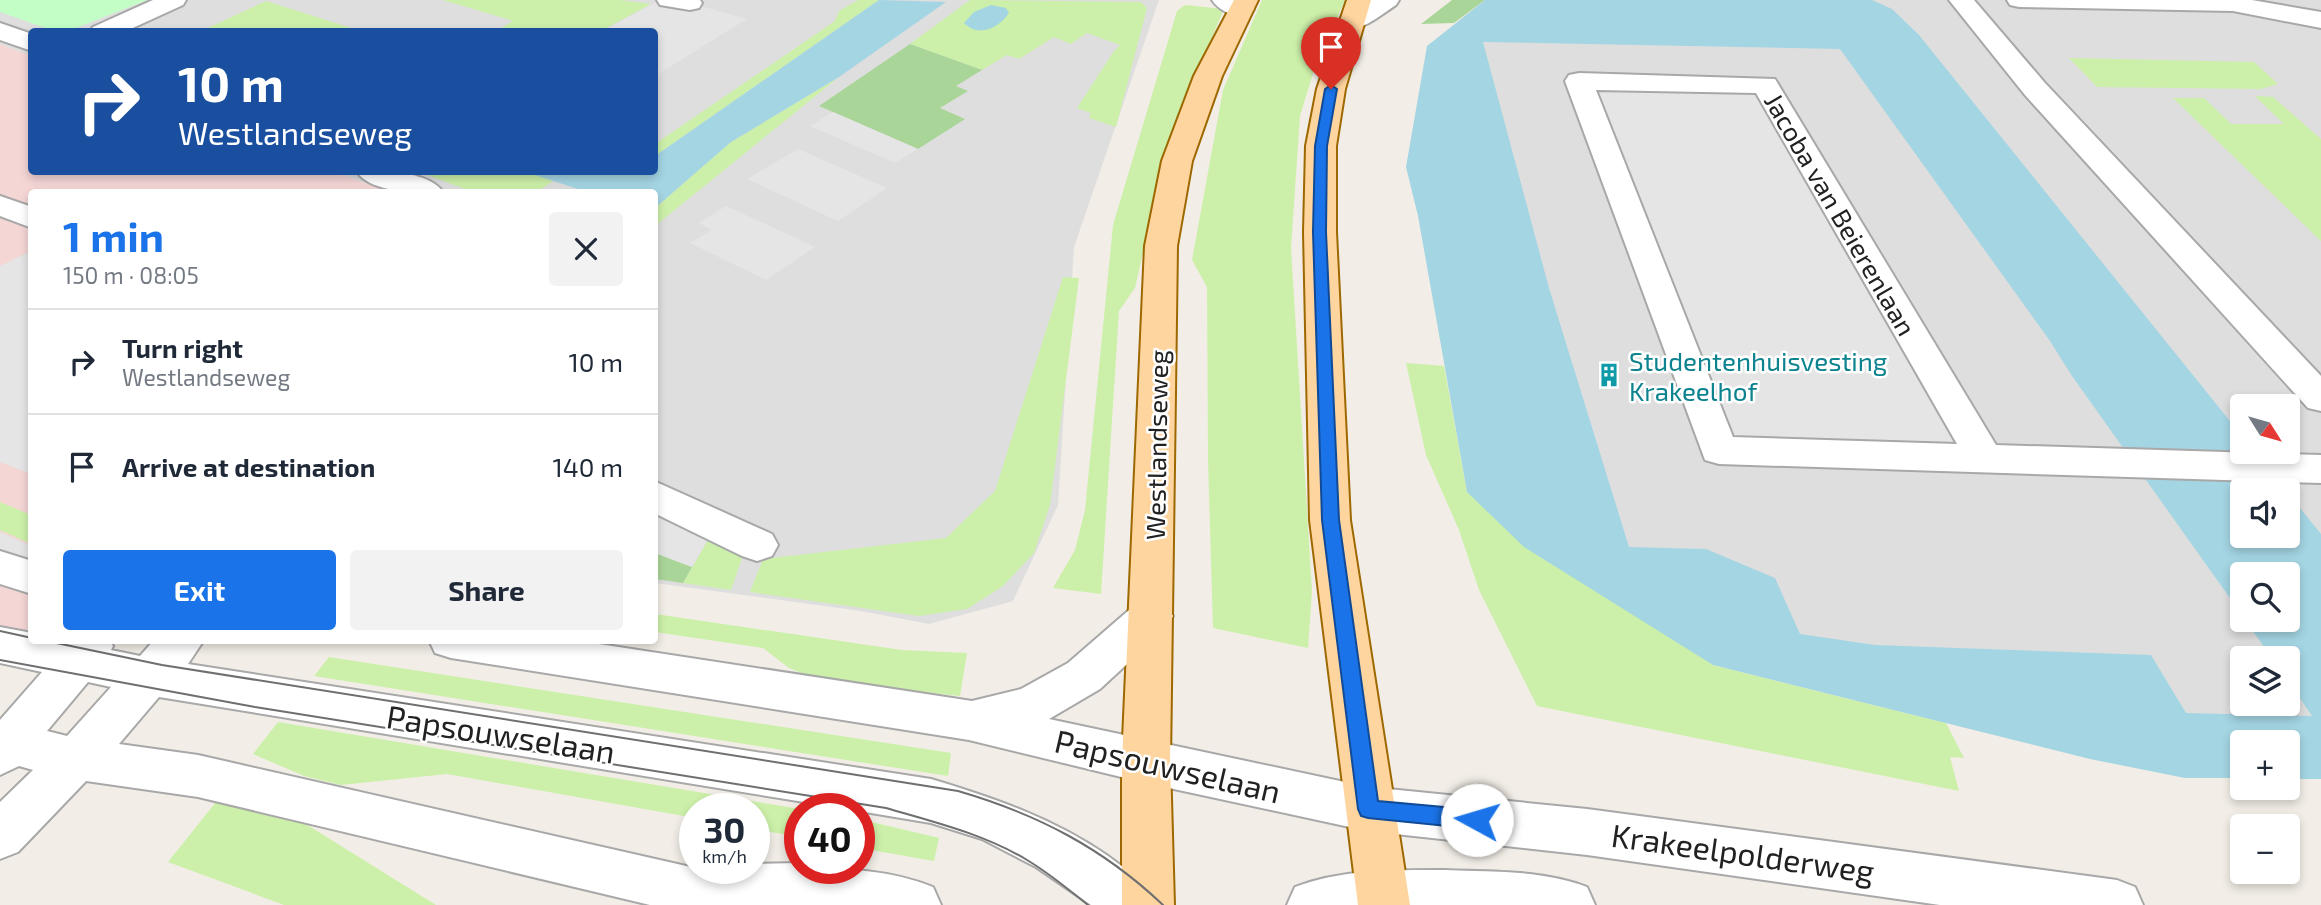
<!DOCTYPE html>
<html lang="en">
<head>
<meta charset="utf-8">
<style>
  :root { --surface:#fff; --page:#f2f2f3; --text:#1f2937; --muted:#747a83; --line:#e0e1e3; --accent:#1a73e8 }
  body { margin:0; font-family:"Exo 2",sans-serif; background:var(--page); color:var(--text); height:100vh; display:flex; flex-direction:column; font-size:26px; white-space:nowrap }
  * { box-sizing:border-box; margin:0 }
  p { font-size:23px; color:var(--muted) }
  .icon { flex:none; width:38px; height:38px; fill:none; stroke:currentColor; stroke-width:2; stroke-linecap:round; stroke-linejoin:round }
  .map { position:relative; flex:1; overflow:hidden }
  .side { position:absolute; left:28px; top:189px; width:630px; height:455px; display:flex; flex-direction:column; background:var(--surface); border-radius:7px; box-shadow:0 4px 10px #0003 }
  .side>* { flex:none }
  .top-card { position:absolute; left:28px; top:28px; width:630px; height:147px; border-radius:7px; box-shadow:0 4px 10px #0003; background:#1a4fa0; color:#fff; overflow:hidden }
  .needle { width:46px; rotate:127deg }
  .tools { position:absolute; left:2230px; top:394px; display:grid; gap:14px }
  .tools a { display:grid; place-items:center; width:70px; height:70px; border-radius:7px; background:var(--surface); box-shadow:0 4px 10px #0003; font-size:35px }
  .speed { position:absolute; left:679px; top:793px; display:flex; gap:14px; font-size:35px; font-weight:700; text-align:center }
  .speed>* { display:grid; place-content:center; width:91px; height:91px; border-radius:50%; background:var(--surface); box-shadow:0 4px 10px #0003; line-height:1 }
  .speed small { font-size:18px; font-weight:400 }
  .speed .limit { border:10px solid #d22; background:#fff; color:#111 }
  .pin { position:absolute; display:grid; place-items:center; width:60px; height:60px; color:#fff; margin:-72px -30px; border-radius:50% 50% 50% 0; rotate:-45deg; box-shadow:0 0 7px #0007 }
  .pin .icon { rotate:45deg }
  .me { position:absolute; width:77px; margin:-38px; rotate:276deg; stroke-linejoin:round; filter:drop-shadow(0 0 5px #0008) }
  .turn { display:flex; align-items:center; gap:24px; height:147px; padding:0 35px; font-size:32px }
  .turn .icon { width:91px; height:91px; stroke-width:2.5 }
  .turn b { display:block; font-size:49px; line-height:60px }
  .round { display:grid; place-items:center; flex:none; width:74px; height:74px; border-radius:7px; background:var(--page) }
  .headline { display:flex; align-items:center; justify-content:space-between; height:119px; padding:0 35px }
  h1 { font-size:42px; font-weight:700; line-height:52px; color:var(--accent) }
  .primary-button { display:flex; gap:14px; margin-top:auto; padding:14px 35px }
  .primary-button a { flex:1; height:80px; border-radius:7px; background:var(--accent); color:#fff; font-size:28px; font-weight:700; line-height:80px; text-align:center }
  .primary-button a+a { background:var(--page); color:var(--text) }
  ul { padding:0; list-style:none }
  li { display:flex; align-items:center; gap:21px; height:105px; padding:0 35px; border-top:2px solid var(--line) }
  li div { flex:1 }
  li b { display:block; font-size:26px }
  li em { font-style:normal }
  .map>svg:first-child { display:block }
  .residential { fill:#dfdede; fill-rule:evenodd }
  .commercial { fill:#f4d6d5 }
  .grass { fill:#ccf0a9 }
  .forest { fill:#aad598 }
  .park { fill:#c2fec6 }
  .parking { fill:#e5e5e5 }
  .water { fill:#a4d5e3; fill-rule:evenodd }
  .lines { fill:none; stroke-linecap:round; stroke-linejoin:round }
  .minor-casing { stroke:#a8a8a8; stroke-width:4 }
  .major-casing { stroke:#9e6800; stroke-width:4 }
  .minor { fill:#fff; fill-rule:evenodd }
  .major { fill:#ffd59f; fill-rule:evenodd }
  .tram { stroke:#6f6f6f; stroke-width:2 }
  .route { fill:#1a73e8; stroke:#114b97; stroke-width:2 }
  .labels { text-anchor:middle; dominant-baseline:central; stroke-width:5; stroke-linejoin:round; paint-order:stroke }
  .street-label { font-size:26px; fill:#212121; stroke:#fff }
  .culture-label { font-size:26px; fill:#0d838f; stroke:#fff; text-anchor:start }
  .near-street-label { font-size:32px; fill:#212121; stroke:#fff }
</style>
</head>
<body>
<div class="map">
<svg width="2321" height="905" viewBox="0 0 2321 905">
  <rect width="100%" height="100%" fill="#f2eee7"/>
  <g class="residential">
    <polygon points="0,0 1159,0 1074,247 1058,505 1013,601 929,624 861,611 655,583 654,192 390,192 334,172 654,172 654,32 32,32 31,56 0,44"/>
    <path d="M 1513,0 L 2321,0 L 2321,740 L 1710,634 L 1490,495 L 1466,31 ZM 2242,406 L 2287,406 L 2287,452 L 2242,452 ZM 2242,490 L 2287,490 L 2287,536 L 2242,536 ZM 2242,574 L 2287,574 L 2287,620 L 2242,620 ZM 2242,658 L 2287,658 L 2287,704 L 2242,704 Z"/>
  </g>
  <polygon class="commercial" points="0,44 31,56 32,172 334,172 390,192 32,192 31,626 0,654"/>
  <g class="grass">
    <polygon points="443,0 620,0 651,4 601,31 494,32 513,21"/>
    <polygon points="858,0 879,0 655,156 655,144 835,21 839,11"/>
    <polygon points="970,0 1141,2 1147,8 1116,127 1089,118 1091,113 1077,108 1114,51 1120,45 1087,33 1071,44 1054,37 1019,59 1007,55 982,70 910,44"/>
    <polygon points="1262,0 1345,0 1315,67 1300,116 1291,248 1312,591 1308,648 1213,628 1208,461 1207,287 1192,260 1223,90"/>
    <polygon points="266,1 361,31 199,32"/>
    <polygon points="1185,5 1224,9 1184,104 1144,248 1135,288 1119,311 1101,594 1053,588 1075,550 1085,510 1113,225 1177,11"/>
    <polygon points="2069,58 2254,62 2278,84 2261,89 2097,87"/>
    <polygon points="839,77 655,226 655,208 731,142"/>
    <polygon points="2255,96 2273,97 2321,139 2321,241 2173,98 2204,98 2231,124 2284,124"/>
    <polygon points="419,172 526,172 553,181 537,192 473,192"/>
    <polygon points="1063,277 1079,278 1050,505 1034,553 1003,586 967,609 919,616 750,592 763,559 946,538 995,491"/>
    <polygon points="1406,363 1444,366 1467,492 1713,665 1946,723 1964,758 1950,757 1959,791 1537,706 1479,590 1459,530 1426,455"/>
    <polygon points="0,502 31,515 31,544 0,530"/>
    <polygon points="712,533 744,552 731,590 683,583"/>
    <polygon points="655,614 902,650 967,653 960,696 824,682 789,668 763,648 655,632"/>
    <polygon points="329,657 951,753 948,776 314,676"/>
    <polygon points="278,722 800,809 800,837 754,829 754,808 695,808 695,818 447,774 341,785 304,776 253,754"/>
    <polygon points="220,797 280,808 436,905 284,905 168,862"/>
    <polygon points="859,819 939,838 934,861 859,848"/>
  </g>
  <g class="forest">
    <polygon points="1452,0 1485,0 1454,23 1421,24"/>
    <polygon points="910,44 982,70 956,86 968,91 940,108 965,119 918,149 819,106"/>
    <polygon points="655,553 692,567 683,583 655,579"/>
  </g>
  <polygon class="park" points="0,0 147,0 66,32 54,31 0,12"/>
  <g class="parking">
    <polygon points="660,0 690,3 747,19 655,76 654,32 601,32"/>
    <polygon points="1579,81 1765,85 1984,458 1719,450"/>
    <polygon points="833,112 918,149 895,163 810,126"/>
    <polygon points="798,149 887,188 838,221 747,179"/>
    <polygon points="726,206 815,247 766,280 690,243 712,230 699,223"/>
    <polygon points="31,251 31,474 0,462 0,266"/>
    <polygon points="654,511 712,533 692,567 655,553"/>
    <polygon points="0,532 29,545 31,553 27,562 0,552"/>
  </g>
  <g class="water">
    <polygon points="879,0 946,2 839,77 731,142 655,208 654,192 587,192 526,172 654,172 655,156"/>
    <path d="M 1485,0 L 1872,0 L 1892,9 L 1919,35 L 2242,436 L 2242,452 L 2254,452 L 2286,490 L 2242,490 L 2242,536 L 2287,536 L 2287,492 L 2321,534 L 2321,779 L 2287,779 L 2287,742 L 2242,742 L 2242,778 L 2185,778 L 2090,759 L 1713,665 L 1524,547 L 1467,492 L 1418,216 L 1406,167 L 1427,46 ZM 1483,42 L 1840,49 L 2050,341 L 2072,376 L 2242,615 L 2242,574 L 2287,574 L 2287,620 L 2245,620 L 2272,658 L 2287,658 L 2287,679 L 2312,716 L 2186,713 L 2151,655 L 1875,645 L 1800,634 L 1775,578 L 1706,549 L 1629,547 L 1549,288 Z"/>
    <path d="M 991,5 L 1006,8 L 1009,13 C 999,28 979,38 964,23 L 974,12 Z"/>
  </g>
  <g class="lines">
    <g class="minor-casing">
      <g id="minor">
        <polygon points="153,0 186,0 183,5 124,32 89,32 93,27"/>
        <polygon points="657,0 700,0 702,3 699,8 690,10 660,5"/>
        <path d="M 1212,0 L 1243,0 L 1254,9 L 1250,14 C 1236,18 1220,12 1212,0 Z"/>
        <path d="M 1370,0 L 1399,0 L 1396,5 C 1379,16 1361,33 1341,28 L 1337,23 L 1341,18 Z"/>
        <polygon points="1949,0 1974,0 2045,83 2321,376 2321,411 2308,408 2025,95"/>
        <polygon points="2007,0 2252,0 2321,12 2321,28 2233,11 2019,7 2010,5"/>
        <polygon points="0,23 32,34 32,51 0,40"/>
        <path d="M 1579,73 L 1775,79 L 1996,445 L 2321,455 L 2321,483 L 1719,464 L 1705,460 L 1565,81 L 1569,75 ZM 1596,90 L 1756,93 L 1957,444 L 1733,437 Z"/>
        <path d="M 357,172 C 380,170 429,171 443,192 C 420,194 371,193 357,172 Z"/>
        <polygon points="0,196 32,207 32,228 0,216"/>
        <polygon points="654,481 772,534 778,545 772,556 757,561 742,556 654,513"/>
        <polygon points="0,551 32,561 32,594 0,584"/>
        <polygon points="1151,599 1166,604 1173,616 1166,628 1100,689 1049,719 1368,787 1587,809 2117,880 2135,887 2143,905 1940,905 1587,855 1368,831 1146,783 969,740 451,658 435,653 429,640 573,640 972,701 1021,689 1068,663 1136,604"/>
        <path d="M 0,627 L 32,633 L 32,640 L 110,640 L 113,646 L 111,650 L 140,656 L 154,640 L 204,640 L 188,664 L 931,779 C 994,798 1053,818 1108,856 C 1128,871 1146,882 1156,905 L 1091,905 L 1036,867 L 982,839 L 931,823 L 859,811 L 859,808 L 841,808 L 159,697 L 119,744 L 198,755 L 695,868 L 754,868 L 754,864 L 800,863 L 800,868 C 845,868 891,870 933,887 L 941,905 L 650,905 L 198,797 L 86,781 L 18,852 L 0,859 L 0,802 L 33,770 L 19,766 L 0,775 L 0,720 L 42,672 L 0,663 ZM 88,682 L 111,687 L 67,736 L 47,731 Z"/>
        <path d="M 1445,870 C 1493,872 1543,870 1587,887 L 1595,905 L 1287,905 L 1295,887 C 1342,869 1395,870 1445,870 Z"/>
      </g>
    </g>
    <g class="major-casing">
      <g id="major">
        <polygon points="1234,0 1258,0 1222,76 1192,161 1177,246 1170,762 1174,905 1122,905 1122,762 1145,246 1162,161 1194,76"/>
        <polygon points="1347,0 1371,0 1345,89 1336,146 1336,232 1350,520 1410,905 1358,905 1310,520 1304,232 1306,146 1317,89"/>
      </g>
    </g>
    <use href="#minor" class="minor"/>
    <use href="#major" class="major"/>
    <g class="tram">
      <polyline points="0,631 32,638"/>
      <path d="M 42,640 L 162,665 L 958,791 C 1037,814 1103,848 1163,905"/>
      <path d="M 0,660 L 255,707 L 886,808 C 934,822 984,834 1027,860 C 1049,873 1068,889 1088,905"/>
    </g>
  </g>
  <polygon class="route" points="1331,85 1337,89 1327,146 1326,232 1339,520 1378,801 1477,810 1484,813 1487,820 1484,826 1477,829 1368,818 1361,816 1358,809 1322,520 1313,232 1315,146 1325,89"/>
  <defs>
    <g id="building-bare" transform="scale(1.89)"><path d="M-4-6H4V6H1V3H-1V6H-4ZM-2.5-4.3h1.7v1.8h-1.7ZM.8-4.3h1.7v1.8H.8ZM-2.5-1h1.7V.8h-1.7ZM.8-1h1.7V.8H.8Z" fill="#0f9aa8" stroke="#fff" stroke-width="2.5" paint-order="stroke"/></g>
  </defs>
  <g fill-rule="evenodd">
    <use href="#building-bare" x="1609" y="375"/>
  </g>
  <g class="labels">
    <g class="street-label">
      <text transform="translate(1841 214) rotate(60)">Jacoba van Beierenlaan</text>
      <text transform="translate(1156 445) rotate(-89)">Westlandseweg</text>
    </g>
    <g class="culture-label">
      <text x="1629" y="360">Studentenhuisvesting<tspan x="1629" dy="30">Krakeelhof</tspan></text>
    </g>
    <g class="near-street-label">
      <text transform="translate(501 733) rotate(9)">Papsouwselaan</text>
      <text transform="translate(1168 765) rotate(13)">Papsouwselaan</text>
      <text transform="translate(1743 852) rotate(8)">Krakeelpolderweg</text>
    </g>
  </g>
</svg>
<div class="tools">
<a><svg class="needle" viewBox="-14 -14 28 28"><path d="M0-13l5 13h-10z" fill="#e53935"/><path d="M0 13l5-13h-10z" fill="#747a83"/></svg></a>
<a><svg class="icon" aria-label="sound" viewBox="0 0 24 24"><path d="M4 9h4l5-4v14l-5-4H4zM17 9q2 3 0 6"/></svg></a>
<a><svg class="icon" aria-label="search" viewBox="0 0 24 24"><circle cx="10" cy="10" r="6"/><path d="M15 15l6 6"/></svg></a>
<a><svg class="icon" aria-label="layers" viewBox="0 0 24 24"><path d="M12 4l9 5-9 5-9-5zM3 14l9 5 9-5"/></svg></a>
<a>+</a>
<a>−</a>
</div>
<div class="speed"><div>30<small>km/h</small></div><div class="limit">40</div></div>
<div class="pin" style="left:1331px;top:89px;background:#d93025"><svg class="icon" aria-label="arrive" viewBox="0 0 24 24"><path d="M6 21V4h12l-3 4 3 4H6"/></svg></div>
<svg class="me" style="left:1477px;top:820px" viewBox="-20 -20 40 40"><circle r="19" fill="#fff"/><path d="M0-13L10 11 0 6-10 11z" fill="#1a73e8"/></svg>
<div class="top-card">
<div class="turn"><svg class="icon" aria-label="right" viewBox="0 0 24 24"><path d="M7 20v-9h11M14 6l5 5-5 5"/></svg><div><b>10 m</b>Westlandseweg</div></div>
</div>
<section class="side">
<div class="headline"><div><h1>1 min</h1><p>150 m · 08:05</p></div><a class="round"><svg class="icon" aria-label="close" viewBox="0 0 24 24"><path d="M6 6l12 12M18 6L6 18"/></svg></a></div>
<ul>
<li><svg class="icon" aria-label="right" viewBox="0 0 24 24"><path d="M7 20v-9h11M14 6l5 5-5 5"/></svg><div><b>Turn right</b><p>Westlandseweg</p></div><em>10 m</em></li>
<li><svg class="icon" aria-label="arrive" viewBox="0 0 24 24"><path d="M6 21V4h12l-3 4 3 4H6"/></svg><div><b>Arrive at destination</b></div><em>140 m</em></li>
</ul>
<div class="primary-button"><a>Exit</a><a>Share</a></div>
</section>
</div>
</body>
</html>
